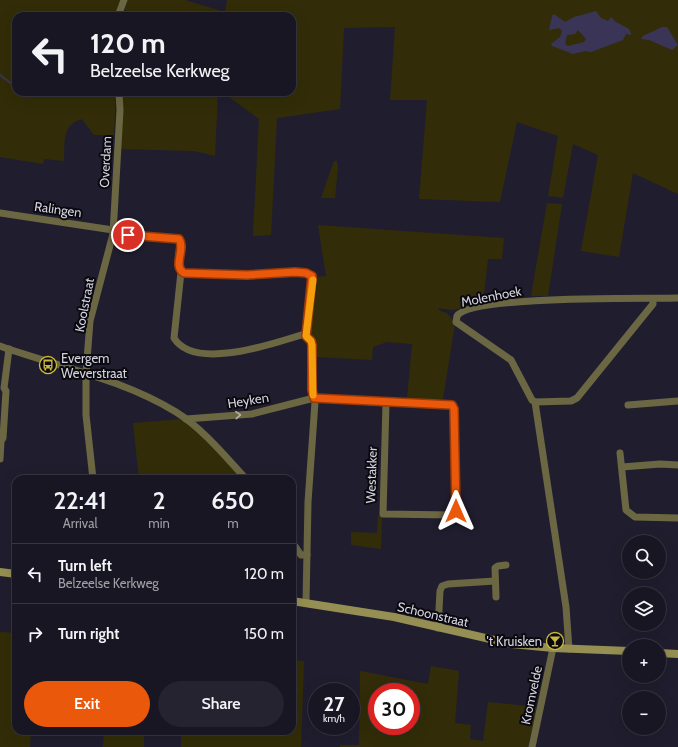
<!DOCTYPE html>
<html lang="en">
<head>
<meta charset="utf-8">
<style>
  :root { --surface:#181622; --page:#25232f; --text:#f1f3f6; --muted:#9f9fa5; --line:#363540; --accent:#ea580c }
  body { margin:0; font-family:Cabin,sans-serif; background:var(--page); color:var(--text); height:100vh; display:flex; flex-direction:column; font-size:15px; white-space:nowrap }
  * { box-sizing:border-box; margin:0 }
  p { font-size:13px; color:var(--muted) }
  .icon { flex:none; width:22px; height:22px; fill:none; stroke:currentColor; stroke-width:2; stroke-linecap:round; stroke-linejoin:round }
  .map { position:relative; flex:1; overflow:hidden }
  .sheet { position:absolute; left:12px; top:475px; width:284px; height:260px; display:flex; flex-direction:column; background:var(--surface); border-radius:12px; box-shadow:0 4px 16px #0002,0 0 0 1px var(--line) }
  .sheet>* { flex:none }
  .banner { position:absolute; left:12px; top:12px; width:284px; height:84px; border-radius:12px; box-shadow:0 4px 16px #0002,0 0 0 1px var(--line); background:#181622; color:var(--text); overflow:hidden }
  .fabs { position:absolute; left:622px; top:535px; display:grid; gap:8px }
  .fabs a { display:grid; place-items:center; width:44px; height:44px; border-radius:50%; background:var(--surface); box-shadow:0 4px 16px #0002,0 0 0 1px var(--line); font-size:20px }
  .speed { position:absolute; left:308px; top:683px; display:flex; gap:8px; font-size:20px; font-weight:700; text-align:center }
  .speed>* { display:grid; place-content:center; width:52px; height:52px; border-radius:50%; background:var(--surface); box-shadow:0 4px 16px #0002,0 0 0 1px var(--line); line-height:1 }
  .speed small { font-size:10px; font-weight:400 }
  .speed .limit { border:6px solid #d22; background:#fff; color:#111 }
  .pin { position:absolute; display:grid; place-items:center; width:34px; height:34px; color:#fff; margin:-17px; border:2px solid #fff; border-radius:50%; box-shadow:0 1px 4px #0007 }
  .me { position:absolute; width:44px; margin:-22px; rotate:0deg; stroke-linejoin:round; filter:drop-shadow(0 0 3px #0008) }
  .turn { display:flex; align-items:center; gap:14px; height:84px; padding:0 12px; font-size:18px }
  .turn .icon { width:52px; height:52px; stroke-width:2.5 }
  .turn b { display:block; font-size:28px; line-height:34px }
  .eta { display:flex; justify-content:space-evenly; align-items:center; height:68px; text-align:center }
  .eta b { font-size:24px; font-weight:600; line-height:28px }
  .action { display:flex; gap:8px; margin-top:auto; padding:8px 12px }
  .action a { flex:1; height:46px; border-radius:24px; background:var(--accent); color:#fff; font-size:16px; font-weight:600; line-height:46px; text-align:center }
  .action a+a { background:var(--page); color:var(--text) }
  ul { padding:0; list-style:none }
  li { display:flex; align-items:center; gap:12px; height:60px; padding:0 12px; border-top:1px solid var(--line) }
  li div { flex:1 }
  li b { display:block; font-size:15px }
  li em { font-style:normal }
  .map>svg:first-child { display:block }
  .green { fill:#322d08; fill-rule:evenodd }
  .water { fill:#3a3556; fill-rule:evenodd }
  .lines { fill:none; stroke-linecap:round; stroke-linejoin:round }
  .stream { stroke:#3a3556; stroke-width:2 }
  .street { stroke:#6b6743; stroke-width:7 }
  .secondary { stroke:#968f53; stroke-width:8 }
  .oneway { stroke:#b4b2af }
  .route-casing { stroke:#983908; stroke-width:10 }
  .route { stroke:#ea580c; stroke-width:7 }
  .slow { stroke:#f59e0b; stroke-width:7 }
  .labels { text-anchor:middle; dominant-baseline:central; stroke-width:4; stroke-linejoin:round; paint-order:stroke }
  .street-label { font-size:13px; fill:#d3d2dd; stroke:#0a0910 }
  .poi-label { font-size:13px; fill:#d3d2dd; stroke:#0a0910; text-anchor:start }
</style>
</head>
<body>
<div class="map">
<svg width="678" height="747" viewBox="0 0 678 747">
  <rect width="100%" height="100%" fill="#201e2e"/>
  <g class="green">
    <path d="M 0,0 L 121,0 L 114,16 L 16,16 L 16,92 L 116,92 L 114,135 L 94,135 L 82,119 C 61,125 65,143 64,161 L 44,159 L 43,164 L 0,157 Z"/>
    <polygon points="128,0 185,0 225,12 227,0 678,0 678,194 633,173 619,257 581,251 598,155 573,144 563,198 548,196 558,136 517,122 500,202 419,199 427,100 390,100 395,27 344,28 340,109 277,118 271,235 253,236 259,119 222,92 292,92 292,16 123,16"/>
    <polygon points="122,92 218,92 215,156 194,151 120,149"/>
    <polygon points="334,161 337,161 338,167 335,198 321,198"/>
    <polygon points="547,203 562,204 548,296 531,296"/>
    <polygon points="318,225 504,238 502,259 488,259 483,303 453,310 438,308 440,311 447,313 455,323 443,399 407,399 412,344 387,342 373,347 372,360 317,357 314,339 311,334 315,277 326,276"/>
    <polygon points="183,419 201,435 243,479 139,479 133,423"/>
    <polygon points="378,515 382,516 381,549 351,545 351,532 377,533"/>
    <polygon points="0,632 16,633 16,731 31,731 30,747 0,747"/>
    <polygon points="292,660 304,661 301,747 181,747 181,731 292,731"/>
    <path d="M 431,666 L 459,671 L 455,723 L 471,725 L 470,739 L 483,741 L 488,702 L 537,707 L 528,747 L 340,747 L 340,745 L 359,745 L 360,671 L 428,684 ZM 377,692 L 411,692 L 411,726 L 377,726 Z"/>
    <polygon points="104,731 144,731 144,747 103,747"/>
  </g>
  <g class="water">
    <path d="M 596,11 L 601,18 L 608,21 L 611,17 L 616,22 L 629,29 L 631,33 L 631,35 L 626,34 L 623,40 L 591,52 L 585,51 L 573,54 L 552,46 L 551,44 L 560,37 L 562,31 L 559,28 L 549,30 L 552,16 L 554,14 L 565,22 L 574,17 ZM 578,30 L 586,39 L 584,42 L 568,46 L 565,44 L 567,35 L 575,34 Z"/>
    <polygon points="662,27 667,27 678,45 672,50 649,40 641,39 643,36"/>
  </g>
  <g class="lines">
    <polyline class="stream" points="0,75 16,87"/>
    <g class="street">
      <polyline points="118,16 124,0"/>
      <polyline points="0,213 113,230"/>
      <path d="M 113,234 L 175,238 L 180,240 L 178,266 L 181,272 L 174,338 C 194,371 272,344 301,335 L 306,336 C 319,345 310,375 312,390 C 312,394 314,398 315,402 L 308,502 L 306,602"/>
      <polyline points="181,272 188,274 247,275 306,273 312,276 313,280 306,336"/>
      <path d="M 0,346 C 59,367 122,379 176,412 C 202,428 225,456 246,479"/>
      <polyline points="535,402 571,401 577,398 653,304 653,299"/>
      <polyline points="628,405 678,401"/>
      <polyline points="186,419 252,414 314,398 386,403 449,404 454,409 456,507 453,515 383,514 386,403"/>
      <polyline points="620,453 626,510 635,517 678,518"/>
      <polyline points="0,459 1,441 3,438 6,391 4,388 9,349"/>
      <polyline points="622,467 660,464 678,465"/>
      <polyline points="93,479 86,415 86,373 90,321 113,234 120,110 119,92"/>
      <polyline points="292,542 301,555 307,555"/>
      <polyline points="496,597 495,568 498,566 506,565"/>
      <polyline points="438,628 440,591 442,586 448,584 495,581"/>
      <path d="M 569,649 L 566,607 L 535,402 L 532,400 L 511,360 L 456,322 L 457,316 C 470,295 647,299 678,298"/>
      <polyline points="532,747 553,648"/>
    </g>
    <g class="secondary">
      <polyline points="0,572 16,574"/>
      <polyline points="292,601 394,617 512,644 553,648 629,651"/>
      <polyline points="659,653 678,654"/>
    </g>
  </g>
  <defs><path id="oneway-chevron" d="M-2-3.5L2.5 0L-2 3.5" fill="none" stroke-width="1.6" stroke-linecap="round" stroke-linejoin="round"/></defs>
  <use class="oneway" href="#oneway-chevron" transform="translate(238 415) rotate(-3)"/>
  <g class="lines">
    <g class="route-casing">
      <path id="route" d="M 128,235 L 179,239 C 186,249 172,266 184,273 L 247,275 L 295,272 L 306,273 L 312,276 L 306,336 L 311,341 L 312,345 L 312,390 L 314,398 L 452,405 L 454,409 L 456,511"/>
    </g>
    <use href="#route" class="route"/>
    <polyline class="slow" points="313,280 306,336 311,341 312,345 313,395"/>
  </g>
  <defs>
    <g id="bus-ring" transform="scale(0.9)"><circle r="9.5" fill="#0a0910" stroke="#caba3a" stroke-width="1.5"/><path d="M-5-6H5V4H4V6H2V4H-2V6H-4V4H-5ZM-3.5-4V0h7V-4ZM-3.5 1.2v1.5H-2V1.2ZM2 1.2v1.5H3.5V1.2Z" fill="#caba3a"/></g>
    <g id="bar-ring" transform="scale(0.9)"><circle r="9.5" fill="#0a0910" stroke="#caba3a" stroke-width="1.5"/><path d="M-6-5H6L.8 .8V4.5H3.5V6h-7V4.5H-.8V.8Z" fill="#caba3a"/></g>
  </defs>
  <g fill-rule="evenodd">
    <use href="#bus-ring" x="48" y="365"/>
    <use href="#bar-ring" x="555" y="641"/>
  </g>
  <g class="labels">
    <g class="street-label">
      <text transform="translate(105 162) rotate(-87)">Overdam</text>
      <text transform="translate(58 209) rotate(8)">Ralingen</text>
      <text transform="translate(491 296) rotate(-11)">Molenhoek</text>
      <text transform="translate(84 305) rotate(-79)">Koolstraat</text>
      <text transform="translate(248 400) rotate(-9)">Heyken</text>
      <text transform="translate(371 475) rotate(-88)">Westakker</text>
      <text transform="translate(433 614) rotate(13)">Schoonstraat</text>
      <text transform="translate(531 695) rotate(-78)">Kromvelde</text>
    </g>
    <g class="poi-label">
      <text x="61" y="358">Evergem<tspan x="61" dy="15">Weverstraat</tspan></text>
      <text x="542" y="641" text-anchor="end">'t Kruisken</text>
    </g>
  </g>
</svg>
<div class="fabs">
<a><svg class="icon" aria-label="search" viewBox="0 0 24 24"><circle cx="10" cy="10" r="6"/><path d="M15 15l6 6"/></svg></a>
<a><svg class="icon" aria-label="layers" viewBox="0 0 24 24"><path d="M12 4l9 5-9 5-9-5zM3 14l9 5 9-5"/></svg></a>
<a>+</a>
<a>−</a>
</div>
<div class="speed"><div>27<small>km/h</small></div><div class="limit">30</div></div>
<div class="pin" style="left:128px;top:235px;background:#d93025"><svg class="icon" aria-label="arrive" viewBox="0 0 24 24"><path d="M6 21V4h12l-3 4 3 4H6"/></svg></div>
<svg class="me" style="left:456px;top:511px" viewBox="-20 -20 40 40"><path d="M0-17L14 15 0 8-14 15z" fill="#ea580c" stroke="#fff" stroke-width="4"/></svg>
<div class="banner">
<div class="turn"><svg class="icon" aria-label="left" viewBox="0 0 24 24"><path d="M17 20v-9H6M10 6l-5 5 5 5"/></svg><div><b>120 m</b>Belzeelse Kerkweg</div></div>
</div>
<section class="sheet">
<div class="eta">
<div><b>22:41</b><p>Arrival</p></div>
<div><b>2</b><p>min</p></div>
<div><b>650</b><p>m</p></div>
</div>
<ul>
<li><svg class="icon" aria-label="left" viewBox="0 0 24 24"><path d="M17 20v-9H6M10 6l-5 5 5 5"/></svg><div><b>Turn left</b><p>Belzeelse Kerkweg</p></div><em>120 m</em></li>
<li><svg class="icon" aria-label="right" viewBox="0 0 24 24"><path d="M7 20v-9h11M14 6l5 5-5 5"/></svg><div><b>Turn right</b></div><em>150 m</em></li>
</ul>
<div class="action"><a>Exit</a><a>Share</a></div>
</section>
</div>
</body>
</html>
